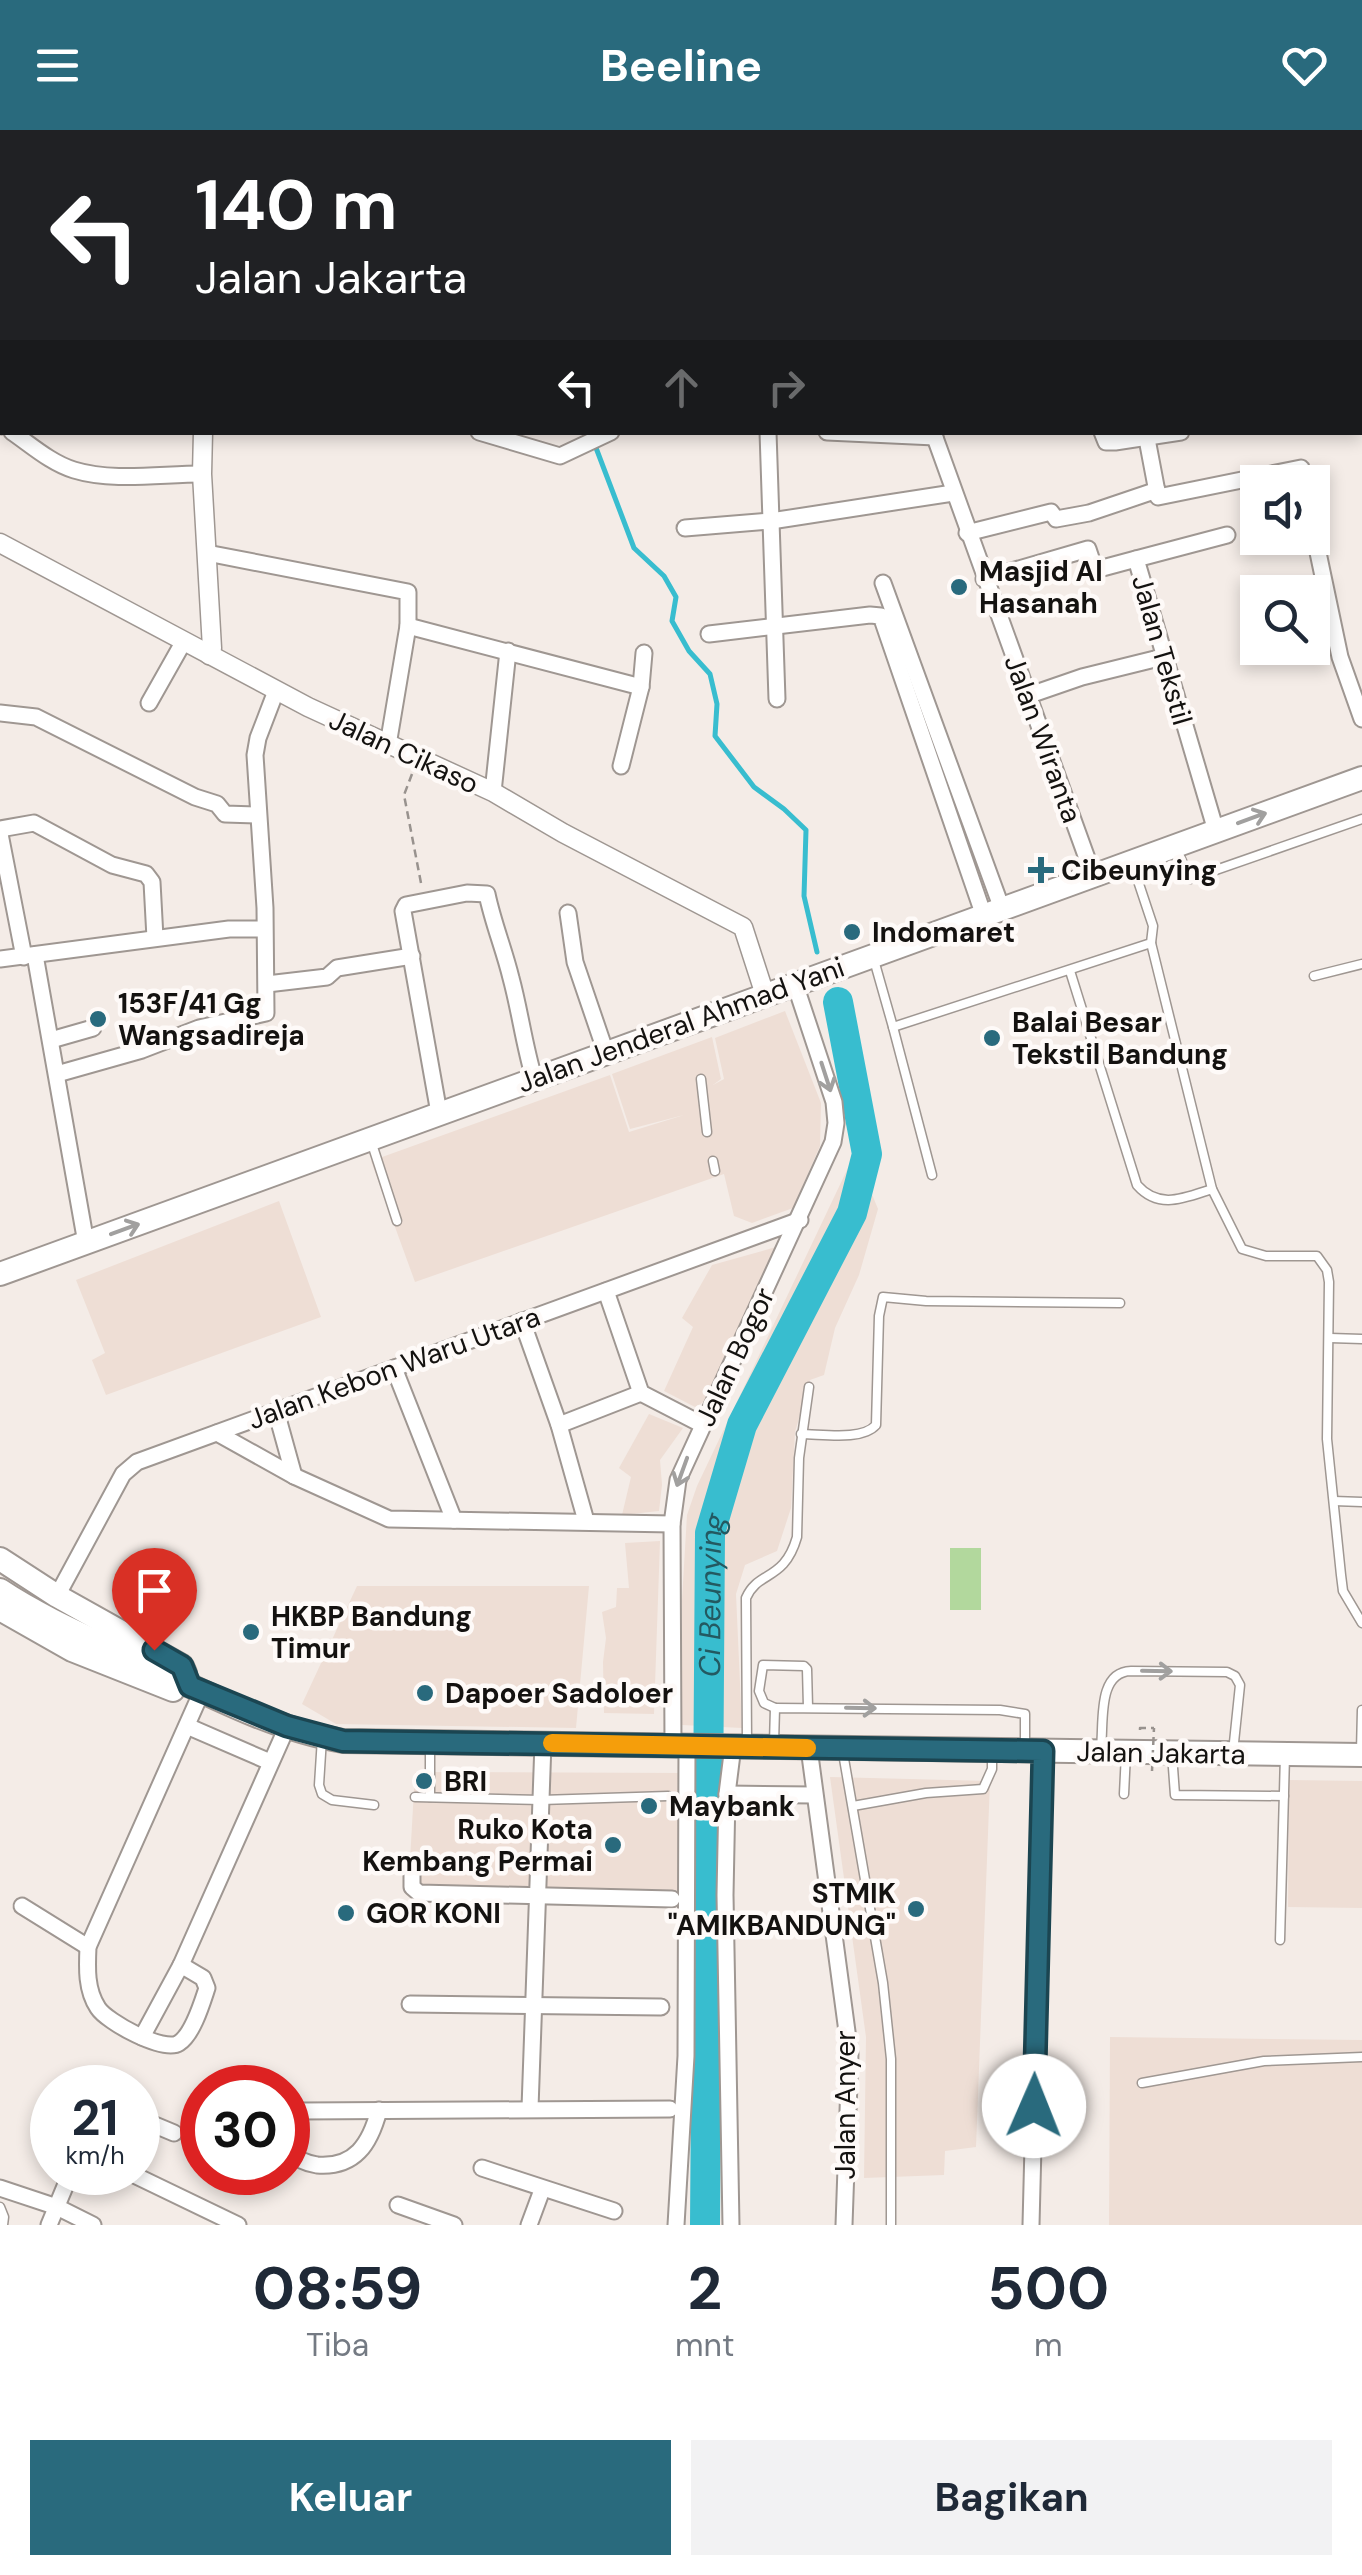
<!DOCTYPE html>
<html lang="id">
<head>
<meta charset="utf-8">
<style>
  :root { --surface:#fff; --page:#f2f2f3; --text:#1f2937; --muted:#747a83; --accent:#296a7d }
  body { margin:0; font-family:"DM Sans",sans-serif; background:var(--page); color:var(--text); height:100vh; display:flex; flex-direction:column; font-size:38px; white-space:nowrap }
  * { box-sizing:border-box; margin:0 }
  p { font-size:32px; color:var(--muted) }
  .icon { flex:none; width:55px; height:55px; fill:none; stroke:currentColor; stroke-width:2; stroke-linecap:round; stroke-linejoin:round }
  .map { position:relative; height:2095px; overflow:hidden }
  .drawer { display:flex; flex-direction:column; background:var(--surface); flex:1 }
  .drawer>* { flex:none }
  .banner { position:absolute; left:0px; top:0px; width:1362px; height:305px; box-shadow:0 5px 15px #0003; background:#202124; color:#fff; overflow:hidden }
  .fabs { position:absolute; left:1240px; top:335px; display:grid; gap:20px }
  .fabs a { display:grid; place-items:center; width:90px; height:90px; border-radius:0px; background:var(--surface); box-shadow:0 5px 15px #0003; font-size:50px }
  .speed { position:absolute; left:30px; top:1935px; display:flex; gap:20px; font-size:50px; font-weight:700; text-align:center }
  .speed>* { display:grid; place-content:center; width:130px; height:130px; border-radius:50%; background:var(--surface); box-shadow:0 5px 15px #0003; line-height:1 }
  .speed small { font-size:25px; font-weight:400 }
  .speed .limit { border:15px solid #d22; background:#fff; color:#111 }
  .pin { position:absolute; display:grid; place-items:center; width:85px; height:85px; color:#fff; margin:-102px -42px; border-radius:50% 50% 50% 0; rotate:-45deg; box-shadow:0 0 10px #0007 }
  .pin .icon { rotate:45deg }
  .me { position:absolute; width:110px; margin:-55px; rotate:1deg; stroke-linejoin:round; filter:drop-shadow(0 0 8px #0008) }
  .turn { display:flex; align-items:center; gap:35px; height:210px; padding:0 30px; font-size:45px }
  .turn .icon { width:130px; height:130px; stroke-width:2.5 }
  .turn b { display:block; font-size:70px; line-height:85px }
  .lanes { display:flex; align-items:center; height:95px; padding:0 30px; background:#0003; justify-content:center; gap:50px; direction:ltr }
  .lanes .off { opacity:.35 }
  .eta { display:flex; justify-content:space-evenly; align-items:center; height:170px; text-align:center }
  .eta b { font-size:60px; font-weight:700; line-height:70px }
  .button { display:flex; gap:20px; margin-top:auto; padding:20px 30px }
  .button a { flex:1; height:115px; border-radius:0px; background:var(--accent); color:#fff; font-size:40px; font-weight:700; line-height:115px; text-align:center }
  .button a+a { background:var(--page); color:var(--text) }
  header { display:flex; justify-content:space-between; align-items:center; height:130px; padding:0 30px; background:var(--accent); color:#fff; font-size:45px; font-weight:700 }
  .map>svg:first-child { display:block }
  .built { fill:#eeded5 }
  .green { fill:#b2d89d }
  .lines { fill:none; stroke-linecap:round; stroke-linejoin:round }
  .stream { stroke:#38bdcf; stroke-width:5 }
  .river { stroke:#38bdcf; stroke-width:30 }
  .service-casing { stroke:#9f9792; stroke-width:11 }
  .minor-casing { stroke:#9f9792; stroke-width:19 }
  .tertiary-casing { stroke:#9f9792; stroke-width:21 }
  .primary-casing { stroke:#9f9792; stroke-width:26 }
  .path { stroke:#98928e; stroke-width:2.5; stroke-dasharray:8 5; stroke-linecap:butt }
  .service { stroke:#fff; stroke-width:8 }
  .minor { stroke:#fff; stroke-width:15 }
  .tertiary { stroke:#fff; stroke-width:18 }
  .primary { stroke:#fff; stroke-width:22 }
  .path-bridge { stroke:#98928e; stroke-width:2.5; stroke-dasharray:8 5; stroke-linecap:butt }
  .oneway { stroke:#a1a09f }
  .route-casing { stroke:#1b4551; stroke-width:25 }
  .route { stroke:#296a7d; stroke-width:18 }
  .slow { stroke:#f59e0b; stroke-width:18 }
  .poi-dot { fill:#296a7d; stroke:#fefaf8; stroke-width:4 }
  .labels { text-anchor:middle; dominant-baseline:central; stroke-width:9; stroke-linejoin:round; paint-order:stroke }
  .poi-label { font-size:28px; font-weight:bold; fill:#141210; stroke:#fefaf8; text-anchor:start }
  .street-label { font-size:28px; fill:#141210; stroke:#fefaf8 }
  .water-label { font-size:30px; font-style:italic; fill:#235961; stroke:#fefaf8 }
</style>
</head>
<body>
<header><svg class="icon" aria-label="menu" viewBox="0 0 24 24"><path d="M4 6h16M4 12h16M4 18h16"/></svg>Beeline<svg class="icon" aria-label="heart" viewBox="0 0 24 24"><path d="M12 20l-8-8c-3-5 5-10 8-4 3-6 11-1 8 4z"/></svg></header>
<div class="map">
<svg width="1362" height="2095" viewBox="0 0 1362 2095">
  <rect width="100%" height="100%" fill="#f4ece7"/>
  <g class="built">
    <polygon points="785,881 821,973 820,1016 793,1078 752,1093 734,1086 724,1044 415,1152 371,1031 610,945 629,1002 684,985 630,999 612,944 712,907 721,949 713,955 724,949 715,908"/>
    <polygon points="855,1023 878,1079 859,1145 835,1198 824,1245 810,1250 795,1302 791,1378 777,1421 745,1435 736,1464 742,1598 682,1595 682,1470 687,1385 697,1356"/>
    <polygon points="279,1071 321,1187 106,1265 92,1230 105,1223 76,1150"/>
    <polygon points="776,1117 707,1270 695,1277 664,1261 693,1197 682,1188 712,1135"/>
    <polygon points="649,1284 683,1298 660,1330 662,1355 659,1381 622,1385 631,1347 619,1338"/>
    <polygon points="660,1411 654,1584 604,1583 603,1532 606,1508 602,1482 616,1477 617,1458 629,1458 625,1413"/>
    <polygon points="357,1456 589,1456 576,1598 336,1594 302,1574"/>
    <polygon points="415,1642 682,1643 681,1769 408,1766"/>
    <polygon points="830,1647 990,1651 976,2017 945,2021 944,2045 864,2048 866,1907"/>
    <polygon points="1289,1650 1362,1651 1362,1778 1288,1777"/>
    <polygon points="1110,1907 1362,1910 1362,2095 1109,2095"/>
  </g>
  <rect class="green" x="950" y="1418" width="31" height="62"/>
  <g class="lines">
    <g class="stream">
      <polyline points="755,2 757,0"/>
      <polyline points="590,302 634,418 664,446 676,467 672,491 689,521 710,544 717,574 715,606 754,657 784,679 806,700 804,766 817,822"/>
    </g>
    <path class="river" id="s1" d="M 705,2095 L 710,1403 L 742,1295 L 852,1083 L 867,1024 L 838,872"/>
    <g class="service-casing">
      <g id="service">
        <polyline points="1177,720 1190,749 1362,689"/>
        <polyline points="1151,813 1212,1059 1242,1119 1266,1126 1317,1126 1327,1140 1329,1152 1327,1309 1341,1445 1343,1461 1362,1493"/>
        <polyline points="874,830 893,897 1151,813 1153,796 1132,733"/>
        <path d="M 1070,841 L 1137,1055 C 1159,1080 1184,1068 1212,1059"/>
        <polyline points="1314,846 1362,834"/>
        <polyline points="893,897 932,1045"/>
        <polyline points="701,949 707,1002"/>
        <polyline points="372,1014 397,1091"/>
        <polyline points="713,1031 715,1041"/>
        <polyline points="1330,1208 1362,1209"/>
        <path d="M 801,1304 C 822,1304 862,1311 876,1295 L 879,1186 L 883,1167 L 926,1171 L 1120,1173"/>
        <polyline points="1334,1371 1362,1372"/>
        <polyline points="775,1578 764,1573 759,1561 763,1535 804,1536 807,1539 808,1577"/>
        <polyline points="322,1608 319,1655 322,1664 332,1670 374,1675"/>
        <path d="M 747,1612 L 746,1468 C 758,1440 784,1452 797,1407 L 799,1328 L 809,1257"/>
        <polyline points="774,1613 775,1578 1000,1580 1025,1584 1025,1619"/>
        <polyline points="430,1617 430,1667"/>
        <path d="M 1101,1617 C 1104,1592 1097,1542 1131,1541 L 1227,1542 L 1235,1546 L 1240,1555 L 1233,1622"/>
        <polyline points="1361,1621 1362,1580"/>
        <polyline points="843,1623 883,1853 891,1929 891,2095"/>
        <polyline points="1172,1624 1175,1665 1284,1666"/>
        <polyline points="1124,1664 1126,1623"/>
        <polyline points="415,1667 541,1670 668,1666"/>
        <polyline points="853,1676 926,1663 983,1659 992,1639 992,1622"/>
        <polyline points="1280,1810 1285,1625"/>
        <polyline points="1142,1953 1264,1931 1362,1927"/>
        <polyline points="0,2077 4,2087 3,2095"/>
      </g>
    </g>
    <g class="minor-casing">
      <g id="minor">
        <polyline points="108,0 113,2"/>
        <polyline points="468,0 477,2"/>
        <polyline points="850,0 850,2"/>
        <polyline points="1046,0 1047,2"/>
        <polyline points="1281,0 1282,2"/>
        <polyline points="76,2 78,0"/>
        <polyline points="387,2 387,0"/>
        <polyline points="615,2 616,0"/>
        <polyline points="713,2 714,0"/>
        <polyline points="1360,14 1362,13"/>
        <polyline points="0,104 2,98"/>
        <polyline points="1360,109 1362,108"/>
        <polyline points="0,180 2,180"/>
        <polyline points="1360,203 1362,202"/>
        <polyline points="1360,237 1362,242"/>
        <polyline points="1360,259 1362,258"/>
        <polyline points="0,294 2,296"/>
        <path d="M 12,302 C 31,315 51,333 74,340 C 113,352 161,344 202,344"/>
        <polyline points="479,302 560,326 611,302"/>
        <polyline points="768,302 777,569"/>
        <polyline points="827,302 935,307"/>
        <polyline points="933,302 1093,745"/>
        <polyline points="1102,302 1106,312 1115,312 1181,302"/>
        <polyline points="1147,309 1158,367 1301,338 1304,352"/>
        <polyline points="1312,394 1340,527 1362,589"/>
        <polyline points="685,398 771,391 953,363"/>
        <polyline points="967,403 1051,382 1056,389 1089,383 1157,360"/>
        <polyline points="207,423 408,462 408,496 388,615"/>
        <polyline points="984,449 1088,419 1095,440 1136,429"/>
        <polyline points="883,453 1002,779"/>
        <polyline points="408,496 641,557"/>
        <polyline points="709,504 870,485 881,486 984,786"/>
        <polyline points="1027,566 1082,547 1163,527"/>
        <polyline points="149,573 184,511"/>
        <polyline points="0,583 36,587 195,667 217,674 225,684 258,685"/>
        <polyline points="621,636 641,557 644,523"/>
        <polyline points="493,662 508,521"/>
        <polyline points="0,699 34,693 112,735 146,744 152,752 155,808"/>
        <polyline points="1216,701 1136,429 1227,405"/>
        <polyline points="0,704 24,827"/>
        <polyline points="568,783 575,832 606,923"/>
        <polyline points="35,825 86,1113"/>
        <polyline points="0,829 229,799 263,799"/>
        <polyline points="267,854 327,847 337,838 412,826"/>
        <polyline points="51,910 93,898"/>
        <polyline points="57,944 142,920 199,898 266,883 265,778 255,625 258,608 276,561"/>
        <path d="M 439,983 L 403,781 L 406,775 L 467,763 L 487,764 C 493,793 504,819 511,848 C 520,881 524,915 534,948"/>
        <polyline points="606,1161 641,1263 703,1295"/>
        <polyline points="522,1191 559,1295 586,1391"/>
        <polyline points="394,1238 454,1390"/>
        <polyline points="276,1281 294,1346"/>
        <polyline points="559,1295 641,1263"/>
        <polyline points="217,1303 294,1346 389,1389 672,1394"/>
        <polyline points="57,1466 123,1344 137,1332 800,1090"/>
        <polyline points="187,1596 270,1632"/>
        <polyline points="673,1615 672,1394 678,1350 833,1012 836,993 834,972 795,854"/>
        <polyline points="809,1618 850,1924 844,2095"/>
        <polyline points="727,1664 814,1665"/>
        <polyline points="412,1733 412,1757 419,1763 672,1769"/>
        <polyline points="22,1776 88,1817"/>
        <path d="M 181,1835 L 203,1848 L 207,1858 C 202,1873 193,1904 179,1913 C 164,1923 107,1892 98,1878 C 86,1860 87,1838 88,1817 L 202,1561"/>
        <polyline points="410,1874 661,1877"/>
        <polyline points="142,1907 181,1835 287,1597"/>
        <polyline points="530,1978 543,1613"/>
        <polyline points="288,1985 301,1981 670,1979"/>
        <polyline points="138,1988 174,2003"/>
        <path d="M 288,2021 C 296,2029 305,2033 317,2035 C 355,2038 370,2014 379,1980"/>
        <polyline points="482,2038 614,2081"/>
        <polyline points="128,2042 238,2095"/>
        <polyline points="0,2058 57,2077 93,2095"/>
        <polyline points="398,2075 454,2095"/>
        <polyline points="49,2095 71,2042"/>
        <polyline points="529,2095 542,2060"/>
        <polyline points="676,2095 686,1926 687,1615"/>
        <polyline points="731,2095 725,1765 727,1664 733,1616"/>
        <polyline points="1031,2095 1043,1621"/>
      </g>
    </g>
    <g class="tertiary-casing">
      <g id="tertiary">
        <polyline points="292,2 292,0"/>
        <polyline points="203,302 202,344 212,518 209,525"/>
        <polyline points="0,413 308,577 493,662 563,703 743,797 765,865"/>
      </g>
    </g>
    <g class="primary-casing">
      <g id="primary">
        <polyline points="0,1144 1362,648"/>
        <polyline points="0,1429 57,1466 182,1536 185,1543"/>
        <path d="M 0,1460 C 42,1488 90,1508 136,1530 C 202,1561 271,1599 343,1611 L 1362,1625"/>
        <polyline points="0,1479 72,1520 173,1560"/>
      </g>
    </g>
    <g class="path">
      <polyline points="412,644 404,665 421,753"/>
      <polyline points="1140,1600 1140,1598 1154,1598"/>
    </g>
    <use href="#service" class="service"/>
    <use href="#minor" class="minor"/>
    <use href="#tertiary" class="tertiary"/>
    <use href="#primary" class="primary"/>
    <polyline class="path-bridge" points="1152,1641 1154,1598"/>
  </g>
  <defs><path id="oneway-shaft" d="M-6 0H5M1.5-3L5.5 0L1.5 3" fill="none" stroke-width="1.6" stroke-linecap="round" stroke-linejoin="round" transform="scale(2.5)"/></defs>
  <g class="oneway">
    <use href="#oneway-shaft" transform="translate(1252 688) rotate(-20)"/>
    <use href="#oneway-shaft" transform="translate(826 947) rotate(72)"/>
    <use href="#oneway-shaft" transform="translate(125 1099) rotate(-20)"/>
    <use href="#oneway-shaft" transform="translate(682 1342) rotate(110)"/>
    <use href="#oneway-shaft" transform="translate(1157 1541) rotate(1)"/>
    <use href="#oneway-shaft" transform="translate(861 1578) rotate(1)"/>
  </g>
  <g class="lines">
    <g class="route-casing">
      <polyline id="route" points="154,1520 182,1536 190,1556 287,1596 343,1611 1043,1621 1034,1976"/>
    </g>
    <use href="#route" class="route"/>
    <polyline class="slow" points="552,1613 807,1618"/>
  </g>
  <g class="poi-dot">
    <circle cx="959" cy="457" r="10"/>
    <path d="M1036 725h10v10h10v10h-10v10h-10v-10h-10v-10h10z"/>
    <circle cx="852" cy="802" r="10"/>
    <circle cx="98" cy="889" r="10"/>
    <circle cx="992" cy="908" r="10"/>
    <circle cx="251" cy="1502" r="10"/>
    <circle cx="425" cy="1563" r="10"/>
    <circle cx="424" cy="1651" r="10"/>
    <circle cx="649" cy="1676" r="10"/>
    <circle cx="613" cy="1715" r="10"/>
    <circle cx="916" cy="1779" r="10"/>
    <circle cx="346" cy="1783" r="10"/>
  </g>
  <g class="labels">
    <g class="poi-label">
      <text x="979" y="441">Masjid Al<tspan x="979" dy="32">Hasanah</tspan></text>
      <text x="1061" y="740">Cibeunying</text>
      <text x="872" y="802">Indomaret</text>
      <text x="118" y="873">153F/41 Gg<tspan x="118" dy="32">Wangsadireja</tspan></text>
      <text x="1012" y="892">Balai Besar<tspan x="1012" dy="32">Tekstil Bandung</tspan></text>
      <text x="271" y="1486">HKBP Bandung<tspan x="271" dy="32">Timur</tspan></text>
      <text x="445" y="1563">Dapoer Sadoloer</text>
      <text x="444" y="1651">BRI</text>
      <text x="669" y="1676">Maybank</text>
      <text x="593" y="1699" text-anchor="end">Ruko Kota<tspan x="593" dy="32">Kembang Permai</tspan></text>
      <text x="896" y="1763" text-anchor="end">STMIK<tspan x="896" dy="32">"AMIKBANDUNG"</tspan></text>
      <text x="366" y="1783">GOR KONI</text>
    </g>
    <g class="street-label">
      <text transform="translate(1162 520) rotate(74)">Jalan Tekstil</text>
      <text transform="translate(1043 609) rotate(70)">Jalan Wiranta</text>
      <text transform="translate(404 622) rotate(25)">Jalan Cikaso</text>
      <text transform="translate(681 895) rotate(-20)">Jalan Jenderal Ahmad Yani</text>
      <text transform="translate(735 1227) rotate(-65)">Jalan Bogor</text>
      <text transform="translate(394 1238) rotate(-20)">Jalan Kebon Waru Utara</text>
      <text transform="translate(1161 1623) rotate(1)">Jalan Jakarta</text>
      <text transform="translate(845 1975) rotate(-90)">Jalan Anyer</text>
    </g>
    <g class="water-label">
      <text stroke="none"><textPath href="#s1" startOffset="630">Ci Beunying</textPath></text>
    </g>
  </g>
</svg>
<div class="fabs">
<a><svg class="icon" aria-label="sound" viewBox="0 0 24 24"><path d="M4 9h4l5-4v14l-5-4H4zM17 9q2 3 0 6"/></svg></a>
<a><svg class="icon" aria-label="search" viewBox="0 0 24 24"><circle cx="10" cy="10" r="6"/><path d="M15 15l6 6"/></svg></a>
</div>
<div class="speed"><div>21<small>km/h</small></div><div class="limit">30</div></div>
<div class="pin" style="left:154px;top:1520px;background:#d93025"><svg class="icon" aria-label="arrive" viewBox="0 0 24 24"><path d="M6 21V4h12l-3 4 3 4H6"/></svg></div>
<svg class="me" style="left:1034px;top:1976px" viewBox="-20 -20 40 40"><circle r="19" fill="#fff"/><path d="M0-13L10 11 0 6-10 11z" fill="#296a7d"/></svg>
<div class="banner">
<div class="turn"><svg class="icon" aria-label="left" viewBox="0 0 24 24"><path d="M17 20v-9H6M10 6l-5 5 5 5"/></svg><div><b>140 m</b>Jalan Jakarta</div></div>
<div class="lanes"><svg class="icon" aria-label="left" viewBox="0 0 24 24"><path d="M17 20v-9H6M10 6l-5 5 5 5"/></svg><svg class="icon off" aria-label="ahead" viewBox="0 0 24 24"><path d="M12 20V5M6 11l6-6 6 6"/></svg><svg class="icon off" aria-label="right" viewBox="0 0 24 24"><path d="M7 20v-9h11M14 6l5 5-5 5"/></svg></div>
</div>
</div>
<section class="drawer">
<div class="eta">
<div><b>08:59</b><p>Tiba</p></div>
<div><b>2</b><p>mnt</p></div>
<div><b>500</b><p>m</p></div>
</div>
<div class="button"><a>Keluar</a><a>Bagikan</a></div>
</section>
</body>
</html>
